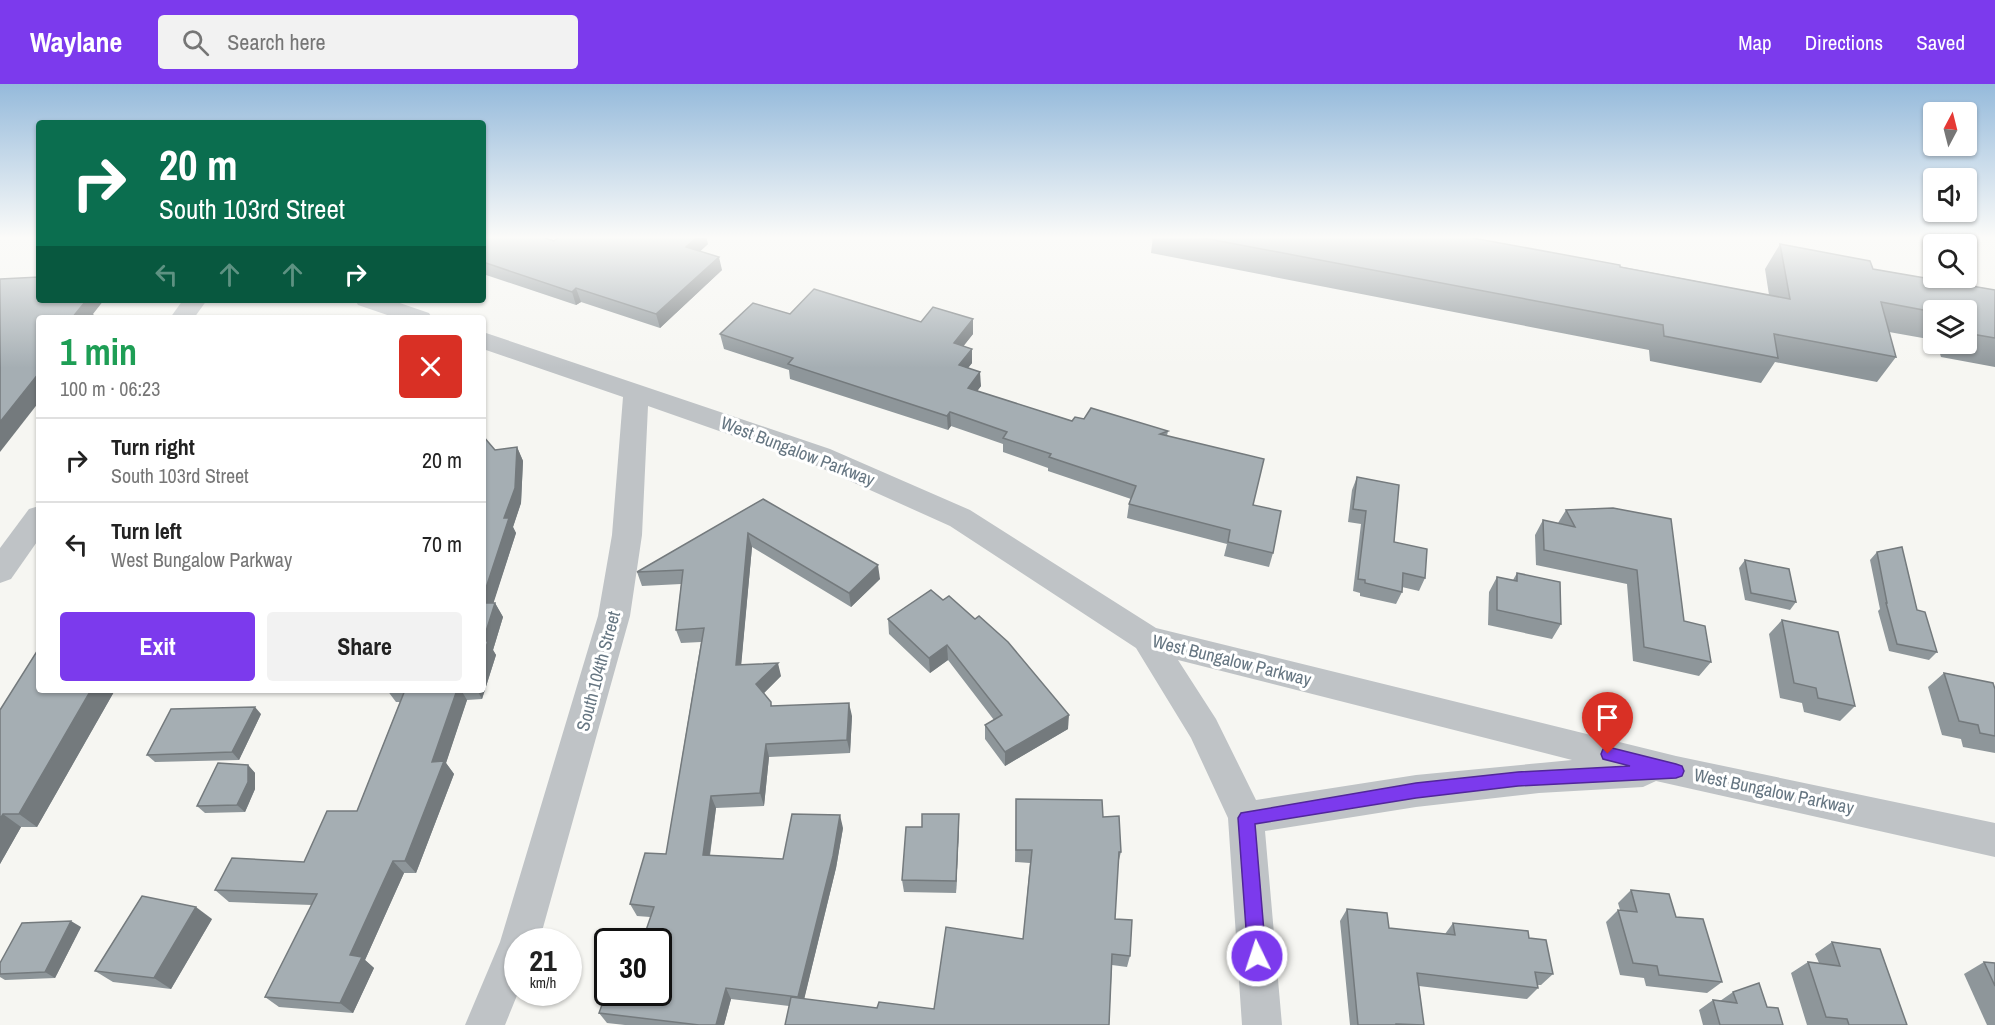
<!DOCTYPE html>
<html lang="en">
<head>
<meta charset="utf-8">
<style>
  :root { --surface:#fff; --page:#f2f2f2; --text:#222; --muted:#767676; --line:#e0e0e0; --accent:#7c3aed }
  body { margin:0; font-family:"Archivo Narrow",sans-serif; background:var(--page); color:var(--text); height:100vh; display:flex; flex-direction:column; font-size:22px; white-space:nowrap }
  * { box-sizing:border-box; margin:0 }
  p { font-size:20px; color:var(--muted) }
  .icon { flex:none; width:33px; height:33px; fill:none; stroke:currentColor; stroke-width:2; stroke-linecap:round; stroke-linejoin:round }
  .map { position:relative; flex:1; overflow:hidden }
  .panel { position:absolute; left:36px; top:231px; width:450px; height:378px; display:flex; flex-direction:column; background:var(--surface); border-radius:6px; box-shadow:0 2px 4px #0004 }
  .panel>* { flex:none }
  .top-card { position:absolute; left:36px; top:36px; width:450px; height:183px; border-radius:6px; box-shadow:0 2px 4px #0004; background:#0b6e4f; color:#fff; overflow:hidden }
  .needle { width:39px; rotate:7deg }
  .controls { position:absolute; left:1923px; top:18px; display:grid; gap:12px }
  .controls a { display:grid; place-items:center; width:54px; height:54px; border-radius:6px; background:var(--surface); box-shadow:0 2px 4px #0004; font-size:30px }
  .speed { position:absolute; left:504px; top:844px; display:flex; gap:12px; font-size:30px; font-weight:700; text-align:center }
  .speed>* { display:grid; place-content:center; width:78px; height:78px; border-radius:50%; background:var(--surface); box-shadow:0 2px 4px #0004; line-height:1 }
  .speed small { font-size:15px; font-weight:400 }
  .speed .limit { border:3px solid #111; border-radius:9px; background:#fff; color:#111 }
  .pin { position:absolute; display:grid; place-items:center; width:51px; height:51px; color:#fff; margin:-62px -26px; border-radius:50% 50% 50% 0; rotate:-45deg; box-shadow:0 0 6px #0007 }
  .pin .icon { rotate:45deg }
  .me { position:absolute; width:66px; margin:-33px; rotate:356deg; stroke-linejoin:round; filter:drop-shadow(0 0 4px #0008) }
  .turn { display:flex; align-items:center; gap:21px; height:126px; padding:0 24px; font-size:27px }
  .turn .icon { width:78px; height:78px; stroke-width:2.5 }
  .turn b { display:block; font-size:42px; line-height:51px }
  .lanes { display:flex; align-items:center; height:57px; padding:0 24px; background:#0003; justify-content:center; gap:30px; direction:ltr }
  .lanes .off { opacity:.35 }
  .round { display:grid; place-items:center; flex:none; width:63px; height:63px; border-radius:6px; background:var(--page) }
  .head { display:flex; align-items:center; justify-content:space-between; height:102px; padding:0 24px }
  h1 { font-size:36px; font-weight:700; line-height:45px; color:#1e9e55 }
  .action { display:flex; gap:12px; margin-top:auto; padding:12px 24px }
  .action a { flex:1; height:69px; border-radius:6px; background:var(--accent); color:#fff; font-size:24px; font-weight:700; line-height:69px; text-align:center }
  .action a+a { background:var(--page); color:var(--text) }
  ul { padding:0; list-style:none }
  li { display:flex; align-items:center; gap:18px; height:84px; padding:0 24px; border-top:2px solid var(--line) }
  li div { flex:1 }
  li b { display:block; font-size:22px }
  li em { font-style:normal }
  header { display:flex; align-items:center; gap:36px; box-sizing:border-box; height:84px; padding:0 30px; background:var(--accent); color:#fff }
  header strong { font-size:28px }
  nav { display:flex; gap:33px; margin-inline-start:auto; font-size:21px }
  .search { width:420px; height:54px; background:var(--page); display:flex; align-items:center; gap:15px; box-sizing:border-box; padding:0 21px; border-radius:6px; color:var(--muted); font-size:22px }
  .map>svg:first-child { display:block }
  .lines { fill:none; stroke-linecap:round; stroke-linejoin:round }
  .street { fill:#bfc3c6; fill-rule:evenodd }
  .wall { fill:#8e969a }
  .shaded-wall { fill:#747a7d }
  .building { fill:#a5aeb3; stroke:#747a7d; stroke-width:1.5 }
  .route { fill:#7c3aed; stroke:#51269a; stroke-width:1.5 }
  .labels { text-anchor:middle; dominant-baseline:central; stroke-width:6; stroke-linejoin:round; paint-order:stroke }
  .street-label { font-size:18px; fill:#667682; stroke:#fff }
</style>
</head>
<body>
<header>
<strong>Waylane</strong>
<div class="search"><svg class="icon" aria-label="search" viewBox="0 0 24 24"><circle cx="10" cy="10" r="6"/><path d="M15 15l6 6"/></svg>Search here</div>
<nav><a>Map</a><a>Directions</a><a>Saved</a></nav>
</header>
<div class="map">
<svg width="1995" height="941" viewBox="0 0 1995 941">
  <rect width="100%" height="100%" fill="#f6f6f2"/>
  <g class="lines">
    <g class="street">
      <polygon points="183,216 207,216 194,234 170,234"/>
      <polygon points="355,216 391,216 429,229 432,234 396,234 358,221"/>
      <path d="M 483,248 L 830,365 L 970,426 L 1156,544 L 1676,672 L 1995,739 L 1995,773 L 1656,697 L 1643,703 L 1539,709 L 1416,723 L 1265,747 L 1282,941 L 1242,941 L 1228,734 L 1191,654 L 1136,564 L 950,442 L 810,379 L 648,322 L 642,451 L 630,532 L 539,858 L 518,858 L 518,909 L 505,941 L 465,941 L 500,858 L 598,532 L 612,451 L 623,313 L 483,265 ZM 1178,576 L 1572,676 L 1416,691 L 1256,716 L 1216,635 Z"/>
      <polygon points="39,422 39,455 11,495 0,499 0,464 29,425"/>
    </g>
  </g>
  <g class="wall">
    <polygon points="483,152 554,157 708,160 700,167 722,186 660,244 581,218 576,221 483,190"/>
    <polygon points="1153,152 1462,152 1769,211 1765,185 1780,160 1873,185 1995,206 1995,283 1941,273 1937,260 1966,260 1966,226 1934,226 1934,256 1889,248 1896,273 1877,298 1775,278 1761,299 1650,277 1649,266 1151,169"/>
    <polygon points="790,230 921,238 973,235 973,250 963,262 972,265 972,279 968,284 981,302 977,307 1072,337 1084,335 1168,347 1167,352 1253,421 1273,469 1269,483 1224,472 1227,460 1127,434 1129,420 1131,415 1048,387 1048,384 1003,368 1003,360 951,342 948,346 790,295 789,286 724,265 720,250"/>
    <polygon points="517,363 523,377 521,419 513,443 516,449 493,519 495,519 503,533 493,566 496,571 482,615 467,616 446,679 454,690 416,789 404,789 365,876 374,884 353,929 279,923 265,913 312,821 229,818 215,806 304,778 357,727 400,618 396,618 387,606 483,606 495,366"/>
    <polygon points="1357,393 1394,458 1425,494 1419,507 1402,503 1402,508 1396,520 1360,512 1360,509 1353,507 1361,440 1348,438 1352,406"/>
    <polygon points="763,415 880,495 851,523 752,463 741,580 781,592 764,609 772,622 852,632 850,669 769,673 764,722 716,724 710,772 783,775 843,744 836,784 804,915 877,924 934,925 1023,855 1030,779 1015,778 1016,715 1103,733 1121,768 1118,780 1115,835 1130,872 1127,883 1112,881 1109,941 789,922 731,915 724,941 625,941 607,939 599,929 658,909 650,833 637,832 630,820 666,770 701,558 681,559 676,546 681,500 642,502 637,488"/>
    <polygon points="1613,424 1684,537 1711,578 1699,592 1633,577 1627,500 1536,481 1535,451 1543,436 1558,439 1566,426"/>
    <polygon points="1877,468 1917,526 1937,568 1929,576 1889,567 1878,527 1880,525 1870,476"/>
    <polygon points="1745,476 1796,518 1790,526 1745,516 1739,484"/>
    <polygon points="1517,489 1561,540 1552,555 1488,541 1489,508 1497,493 1513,496"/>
    <polygon points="931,506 1068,645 1005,682 985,655 985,641 994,636 948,576 930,589 889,550 888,535"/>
    <polygon points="1782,536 1855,622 1840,637 1804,628 1802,619 1780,614 1769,550"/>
    <polygon points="1944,589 1995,605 1995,669 1963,663 1961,655 1942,651 1928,603"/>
    <polygon points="39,606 115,606 37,743 21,743 0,780 0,626"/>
    <polygon points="261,630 239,676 155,678 147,671"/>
    <polygon points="248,681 255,689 255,705 245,728 205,729 197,722"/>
    <polygon points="959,742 956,809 904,808 902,796"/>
    <polygon points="1631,806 1676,833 1722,898 1707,909 1646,902 1644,894 1620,891 1606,838 1618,826 1620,826 1618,819"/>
    <polygon points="1347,825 1389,844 1445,850 1453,839 1529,854 1553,890 1541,901 1538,901 1538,904 1527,915 1419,902 1424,941 1350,941 1340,837"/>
    <polygon points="212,835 171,905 113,898 95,887"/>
    <polygon points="81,843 55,894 5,896 0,893 0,879"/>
    <polygon points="1832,858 1907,941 1807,941 1791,889 1808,878 1819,879 1815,870"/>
    <polygon points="1984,878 1995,879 1995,941 1987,941 1964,890"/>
    <polygon points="1733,908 1767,923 1783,941 1703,941 1699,926 1713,916 1720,917"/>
  </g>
  <g class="shaded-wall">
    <polygon points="698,152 706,152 708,160 690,177 686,163"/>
    <polygon points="719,173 722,186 660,244 656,230"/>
    <polygon points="576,204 581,218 576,221 572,208"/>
    <polygon points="83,216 104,216 93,230 95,232 94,234 72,234"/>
    <polygon points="973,235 973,250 955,273 954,259"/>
    <polygon points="972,265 972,279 959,295 959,281"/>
    <polygon points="980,288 981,302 969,318 968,304"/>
    <polygon points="39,289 39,318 0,368 0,338"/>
    <polygon points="950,328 951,342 948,346 947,332"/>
    <polygon points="517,363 523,377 521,419 513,443 516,449 489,533 483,523 483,513 504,434"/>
    <polygon points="748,449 752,463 740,594 736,581"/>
    <polygon points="878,481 880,495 851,523 849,509"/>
    <polygon points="495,519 503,533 493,566 496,571 482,615 477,606 483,606 483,557"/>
    <polygon points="947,561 948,576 930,589 929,574"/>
    <polygon points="778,579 781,592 760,613 756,600"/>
    <polygon points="91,606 115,606 37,743 19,730"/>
    <polygon points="457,606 461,606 467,616 446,679 454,690 416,789 405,777 432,678"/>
    <polygon points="849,619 852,632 850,669 847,656"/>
    <polygon points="255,623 261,630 239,676 232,668"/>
    <polygon points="1069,631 1068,645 1005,682 1005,668"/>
    <polygon points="766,660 769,673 764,722 760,709"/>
    <polygon points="248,681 255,689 255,705 245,728 237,721"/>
    <polygon points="711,712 716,724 708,783 703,771"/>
    <polygon points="3,730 21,743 0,780 0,735"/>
    <polygon points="959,730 959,742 956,809 956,797"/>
    <polygon points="840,731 843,744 836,784 802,924 798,913"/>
    <polygon points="393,777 404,789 365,876 374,884 353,929 340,919 350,871"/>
    <polygon points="196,823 212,835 171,905 154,894"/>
    <polygon points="71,837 81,843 55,894 45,888"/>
    <polygon points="726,904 731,915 724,941 716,941"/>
  </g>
  <g class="building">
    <polygon points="483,152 539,152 554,157 560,152 698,152 686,163 719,173 656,230 576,204 572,208 483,178"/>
    <polygon points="1193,152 1462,152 1620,181 1620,183 1790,215 1780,160 1870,177 1873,185 1995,206 1995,254 1966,249 1966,226 1934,226 1934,228 1881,218 1896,273 1774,250 1778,274 1664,252 1663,241"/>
    <polygon points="39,193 39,216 83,216 81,218 85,218 72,234 39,234 39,289 0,338 0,195"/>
    <polygon points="814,205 921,238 933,223 973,235 954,259 972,265 959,281 980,288 968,304 1072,337 1075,333 1084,335 1091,324 1168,347 1160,350 1264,375 1253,421 1281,427 1273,469 1228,458 1230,446 1129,420 1136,402 1049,373 1051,370 1003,354 1007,348 950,328 947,332 788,280 793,274 720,250 753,219 790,230"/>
    <polygon points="483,352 495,366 517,363 515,404 504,434 509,434 483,513"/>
    <polygon points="1357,393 1399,401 1394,458 1427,465 1425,494 1403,489 1402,508 1365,499 1365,496 1358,495 1366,427 1353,425"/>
    <polygon points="763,415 878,481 849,509 748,449 736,581 778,579 756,600 771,618 771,622 849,619 847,656 766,660 760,709 711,712 703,771 783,775 792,730 840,731 833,772 798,913 726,904 716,941 699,941 599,929 608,904 608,909 658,909 658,858 642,858 654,823 630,820 645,769 666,770 704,544 676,546 683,486 637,488"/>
    <polygon points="1613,424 1671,435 1684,537 1705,542 1711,578 1644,563 1637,486 1544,466 1543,436 1575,443 1566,426"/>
    <polygon points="1902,463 1917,526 1925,528 1937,568 1897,560 1886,519 1887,519 1877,468"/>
    <polygon points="1745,476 1789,485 1796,518 1751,509"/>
    <polygon points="1517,489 1560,498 1561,540 1497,526 1497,493 1517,497"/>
    <polygon points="931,506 943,516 949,512 975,535 979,532 1008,558 1069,631 1005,668 985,641 1002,631 947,561 929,574 888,535"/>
    <polygon points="483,519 495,519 483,557 488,557 483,573"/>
    <polygon points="1782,536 1838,548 1855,622 1818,614 1816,604 1794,599"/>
    <polygon points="39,564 39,606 91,606 19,730 3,730 0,735 0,626"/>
    <polygon points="1944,589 1993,599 1995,605 1995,652 1980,649 1978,641 1959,637"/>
    <polygon points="405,606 457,606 432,678 444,677 405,777 393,777 350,871 362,873 340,919 265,913 317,810 215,806 232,774 304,778 327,727 357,727"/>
    <polygon points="255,623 232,668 147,671 171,625"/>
    <polygon points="218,679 248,681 248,698 237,721 197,722"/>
    <polygon points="1016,715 1102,716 1103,733 1119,732 1121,768 1119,768 1115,835 1132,836 1130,872 1112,870 1109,941 785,941 791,913 877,924 879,918 934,925 946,843 1023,855 1032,766 1016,766"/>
    <polygon points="922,730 959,730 956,797 902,796 906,743 922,743"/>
    <polygon points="1631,806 1669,810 1676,833 1703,835 1722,898 1659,891 1657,882 1633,879 1618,826 1637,828"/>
    <polygon points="142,812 196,823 154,894 95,887"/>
    <polygon points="1347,825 1387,829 1389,844 1455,851 1453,839 1528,847 1529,854 1546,856 1553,890 1535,888 1538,904 1417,889 1424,941 1396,940 1396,941 1358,941"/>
    <polygon points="71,837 45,888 0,890 0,879 22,839"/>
    <polygon points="1832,858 1880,865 1907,941 1849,941 1847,935 1826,933 1808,878 1840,882"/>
    <polygon points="1984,878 1995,879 1995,902"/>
    <polygon points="1759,899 1767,923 1778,924 1783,941 1720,941 1713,916 1737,919 1733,908"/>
  </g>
  <linearGradient id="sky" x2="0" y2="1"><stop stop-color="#95badb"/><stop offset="0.54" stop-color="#fbfbf9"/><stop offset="1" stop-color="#fbfbf9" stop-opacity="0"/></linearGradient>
  <rect width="1995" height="284" fill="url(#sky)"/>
  <polygon class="route" points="1608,663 1676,680 1682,682 1684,687 1682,692 1676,694 1518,702 1416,714 1255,740 1266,872 1263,878 1257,881 1251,878 1248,872 1238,734 1241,729 1416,699 1518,688 1630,682 1603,675 1601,670 1603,665"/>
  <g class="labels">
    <g class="street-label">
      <text transform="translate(798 367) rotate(21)">West Bungalow Parkway</text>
      <text transform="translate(1232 576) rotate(14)">West Bungalow Parkway</text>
      <text transform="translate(598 587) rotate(-75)">South 104th Street</text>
      <text transform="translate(1774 707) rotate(12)">West Bungalow Parkway</text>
    </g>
  </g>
</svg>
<div class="controls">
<a><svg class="needle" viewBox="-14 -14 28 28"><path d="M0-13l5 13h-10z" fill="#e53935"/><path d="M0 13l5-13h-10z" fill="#767676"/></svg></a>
<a><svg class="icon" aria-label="sound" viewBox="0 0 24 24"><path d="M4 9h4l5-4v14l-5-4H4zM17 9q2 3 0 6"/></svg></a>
<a><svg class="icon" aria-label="search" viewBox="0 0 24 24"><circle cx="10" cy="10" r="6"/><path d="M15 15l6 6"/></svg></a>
<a><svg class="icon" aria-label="layers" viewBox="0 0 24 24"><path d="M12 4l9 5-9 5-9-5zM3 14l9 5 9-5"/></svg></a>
</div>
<div class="speed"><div>21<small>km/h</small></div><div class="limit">30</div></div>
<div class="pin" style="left:1608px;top:670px;background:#d93025"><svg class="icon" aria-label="arrive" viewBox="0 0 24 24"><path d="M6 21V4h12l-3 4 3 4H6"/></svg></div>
<svg class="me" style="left:1257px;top:872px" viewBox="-20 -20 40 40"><circle r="17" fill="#7c3aed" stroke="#fff" stroke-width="3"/><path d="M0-11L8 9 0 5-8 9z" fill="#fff"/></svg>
<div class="top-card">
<div class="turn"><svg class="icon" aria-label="right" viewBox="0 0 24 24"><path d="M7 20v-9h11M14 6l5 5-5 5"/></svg><div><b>20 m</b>South 103rd Street</div></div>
<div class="lanes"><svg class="icon off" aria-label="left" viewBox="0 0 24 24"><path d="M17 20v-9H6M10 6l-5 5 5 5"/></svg><svg class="icon off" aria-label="ahead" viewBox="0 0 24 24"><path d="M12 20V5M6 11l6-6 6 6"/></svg><svg class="icon off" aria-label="ahead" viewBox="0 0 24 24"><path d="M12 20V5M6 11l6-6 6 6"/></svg><svg class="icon" aria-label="right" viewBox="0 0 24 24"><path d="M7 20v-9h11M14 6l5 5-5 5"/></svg></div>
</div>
<section class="panel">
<div class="head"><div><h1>1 min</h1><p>100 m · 06:23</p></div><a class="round" style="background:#d93025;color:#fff"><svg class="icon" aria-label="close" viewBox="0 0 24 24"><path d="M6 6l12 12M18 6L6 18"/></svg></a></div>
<ul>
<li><svg class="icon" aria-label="right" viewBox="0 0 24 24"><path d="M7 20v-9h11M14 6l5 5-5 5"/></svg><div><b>Turn right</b><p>South 103rd Street</p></div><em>20 m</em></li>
<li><svg class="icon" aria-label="left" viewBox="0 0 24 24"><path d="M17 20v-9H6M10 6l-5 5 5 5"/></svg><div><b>Turn left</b><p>West Bungalow Parkway</p></div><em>70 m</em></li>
</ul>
<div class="action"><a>Exit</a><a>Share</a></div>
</section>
</div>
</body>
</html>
